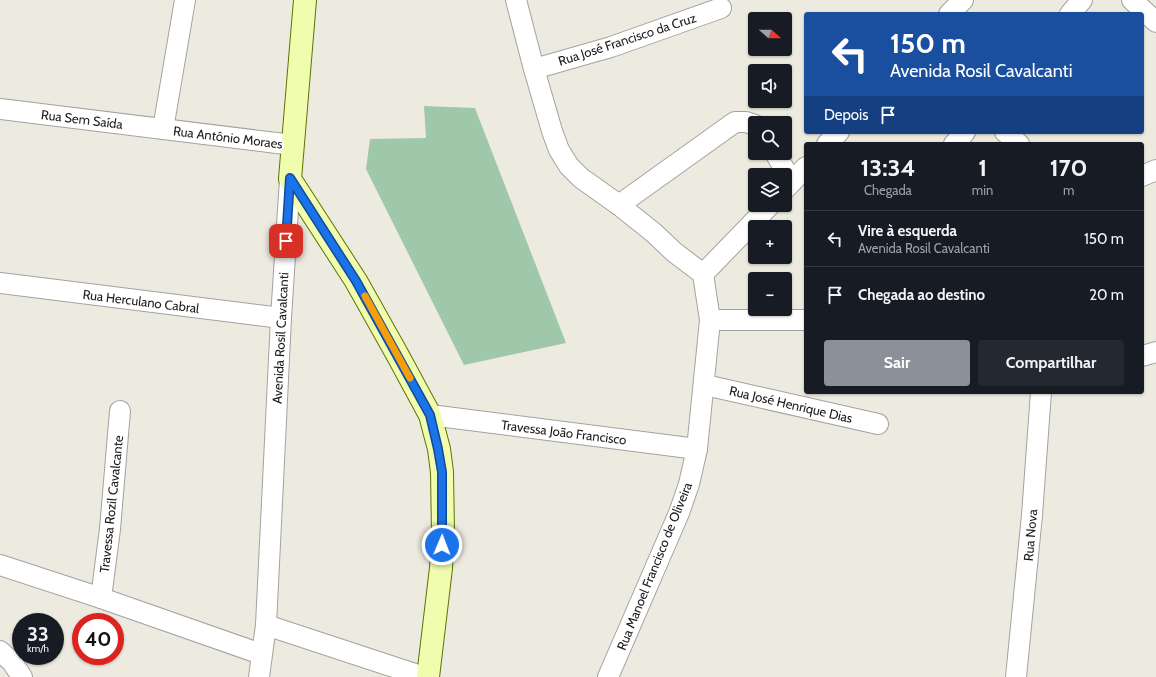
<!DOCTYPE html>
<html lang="pt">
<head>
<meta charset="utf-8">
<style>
  :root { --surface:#171b24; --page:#242831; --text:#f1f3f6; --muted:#9ea1a6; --line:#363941; --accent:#8c9099 }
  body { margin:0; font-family:Cabin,sans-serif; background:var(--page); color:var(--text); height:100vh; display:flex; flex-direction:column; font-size:15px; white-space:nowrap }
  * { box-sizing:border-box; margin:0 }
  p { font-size:13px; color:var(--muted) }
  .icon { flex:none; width:22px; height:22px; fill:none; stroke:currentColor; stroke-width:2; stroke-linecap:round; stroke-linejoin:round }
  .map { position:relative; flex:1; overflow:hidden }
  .drawer { position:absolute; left:804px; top:142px; width:340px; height:252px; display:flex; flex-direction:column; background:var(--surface); border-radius:4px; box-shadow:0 1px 3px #0004 }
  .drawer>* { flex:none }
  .top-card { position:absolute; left:804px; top:12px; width:340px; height:122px; border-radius:4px; box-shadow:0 1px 3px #0004; background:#1a4fa0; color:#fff; overflow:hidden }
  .needle { width:26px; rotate:111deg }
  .tools { position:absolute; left:748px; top:12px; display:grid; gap:8px }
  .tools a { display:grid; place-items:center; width:44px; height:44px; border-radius:4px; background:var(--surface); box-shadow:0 1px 3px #0004; font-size:20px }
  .speed { position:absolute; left:12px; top:613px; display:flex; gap:8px; font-size:20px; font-weight:700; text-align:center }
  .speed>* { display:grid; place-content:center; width:52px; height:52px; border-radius:50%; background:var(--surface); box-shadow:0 1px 3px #0004; line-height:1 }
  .speed small { font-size:10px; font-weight:400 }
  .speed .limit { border:6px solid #d22; background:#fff; color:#111 }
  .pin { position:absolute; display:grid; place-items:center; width:34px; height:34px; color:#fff; margin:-17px; border-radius:8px; box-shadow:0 2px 6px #0006 }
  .me { position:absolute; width:44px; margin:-22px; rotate:1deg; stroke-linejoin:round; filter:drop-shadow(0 0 3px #0008) }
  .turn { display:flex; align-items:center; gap:14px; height:84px; padding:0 20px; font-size:18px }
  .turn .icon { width:52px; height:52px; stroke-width:2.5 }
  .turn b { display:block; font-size:28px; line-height:34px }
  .then { display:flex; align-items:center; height:38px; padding:0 20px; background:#0003; gap:8px; font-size:15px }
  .eta { display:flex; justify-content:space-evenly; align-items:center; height:68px; text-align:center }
  .eta b { font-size:24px; font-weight:800; line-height:28px }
  .primary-button { display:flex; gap:8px; margin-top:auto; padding:8px 20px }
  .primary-button a { flex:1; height:46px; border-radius:4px; background:var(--accent); color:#fff; font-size:16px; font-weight:800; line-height:46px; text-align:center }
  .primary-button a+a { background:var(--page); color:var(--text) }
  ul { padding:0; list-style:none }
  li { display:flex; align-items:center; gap:12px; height:56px; padding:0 20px; border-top:1px solid var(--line) }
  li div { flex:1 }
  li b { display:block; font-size:15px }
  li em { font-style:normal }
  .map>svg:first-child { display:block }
  .cemetery { fill:#9fc7a9 }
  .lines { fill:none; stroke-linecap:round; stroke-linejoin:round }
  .street-casing { stroke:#a2a2a2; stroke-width:22 }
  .secondary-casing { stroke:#5b7400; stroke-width:24 }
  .street { stroke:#fff; stroke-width:20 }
  .secondary { stroke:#f0fcae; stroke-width:22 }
  .route-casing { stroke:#114b97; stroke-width:10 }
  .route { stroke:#1a73e8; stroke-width:7 }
  .slow { stroke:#f59e0b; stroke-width:7 }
  .labels { text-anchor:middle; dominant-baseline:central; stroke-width:4; stroke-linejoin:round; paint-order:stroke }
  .street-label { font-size:13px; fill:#1b1b1b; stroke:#fff }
</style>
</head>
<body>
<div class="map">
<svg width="1156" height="677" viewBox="0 0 1156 677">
  <rect width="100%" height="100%" fill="#edeadf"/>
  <polygon class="cemetery" points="424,106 475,108 566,343 464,365 366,169 370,139 426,138"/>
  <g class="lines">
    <g class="street-casing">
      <g id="street">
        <polyline points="516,0 534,69 552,131 559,150 569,166 581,178 619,205 654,233 674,252 703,274 710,320 697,449 689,484 679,513 608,677"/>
        <polyline points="1132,0 1156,22"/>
        <polyline points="949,14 963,0"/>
        <polyline points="1070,14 1082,0"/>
        <polyline points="534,69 611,47 721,8"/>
        <polyline points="0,109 293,145"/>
        <polyline points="163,129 185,0"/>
        <polyline points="1005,132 1019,144"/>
        <polyline points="827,144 839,132"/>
        <polyline points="954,144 965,132"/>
        <polyline points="775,153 792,182"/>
        <polyline points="1142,176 1156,170"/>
        <polyline points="785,189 806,167"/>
        <polyline points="619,205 735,122 746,122 755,125"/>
        <polyline points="703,274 770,205"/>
        <polyline points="0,283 281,318"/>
        <polyline points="710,320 806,320"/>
        <polyline points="1142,356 1156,352"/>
        <polyline points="705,385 878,424"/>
        <polyline points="430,415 697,449"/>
        <polyline points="0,565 101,598 261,654"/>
        <polyline points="101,598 110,529 120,411"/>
        <polyline points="266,625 424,677"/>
        <polyline points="0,651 12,662 22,677"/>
        <polyline points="259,677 266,625 281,318 290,179"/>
        <polyline points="1016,677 1032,515 1041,392"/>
      </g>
    </g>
    <g class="secondary-casing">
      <polyline id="secondary" points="305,0 290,179 356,281 397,354 430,415 439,449 442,472 443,533 441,568 428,677"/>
    </g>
    <use href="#street" class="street"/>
    <use href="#secondary" class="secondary"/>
  </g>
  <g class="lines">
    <g class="route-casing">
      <polyline id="route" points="286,241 290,178 356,281 430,415 438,449 442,472 442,545"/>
    </g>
    <use href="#route" class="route"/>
    <polyline class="slow" points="365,296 410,378"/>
  </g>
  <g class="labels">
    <g class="street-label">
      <text transform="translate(627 39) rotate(-18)">Rua José Francisco da Cruz</text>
      <text transform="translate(82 119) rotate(7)">Rua Sem Saída</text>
      <text transform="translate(228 137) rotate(7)">Rua Antônio Moraes</text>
      <text transform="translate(141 301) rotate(7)">Rua Herculano Cabral</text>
      <text transform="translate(280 338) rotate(-87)">Avenida Rosil Cavalcanti</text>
      <text transform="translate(791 404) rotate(13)">Rua José Henrique Dias</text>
      <text transform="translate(564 432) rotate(7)">Travessa João Francisco</text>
      <text transform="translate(111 504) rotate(-84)">Travessa Rozil Cavalcante</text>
      <text transform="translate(1030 535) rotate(-85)">Rua Nova</text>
      <text transform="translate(654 566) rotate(-68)">Rua Manoel Francisco de Oliveira</text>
    </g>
  </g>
</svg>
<div class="tools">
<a><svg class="needle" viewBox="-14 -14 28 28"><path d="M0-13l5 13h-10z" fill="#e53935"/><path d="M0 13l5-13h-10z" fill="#9ea1a6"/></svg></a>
<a><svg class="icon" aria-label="sound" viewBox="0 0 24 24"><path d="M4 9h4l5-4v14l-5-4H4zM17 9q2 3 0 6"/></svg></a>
<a><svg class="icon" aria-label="search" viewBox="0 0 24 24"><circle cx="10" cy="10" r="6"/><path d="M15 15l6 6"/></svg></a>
<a><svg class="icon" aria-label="layers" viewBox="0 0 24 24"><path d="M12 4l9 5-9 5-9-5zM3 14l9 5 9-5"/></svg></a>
<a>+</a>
<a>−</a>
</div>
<div class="speed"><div>33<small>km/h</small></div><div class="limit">40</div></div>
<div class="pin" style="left:286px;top:241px;background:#d93025"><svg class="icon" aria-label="arrive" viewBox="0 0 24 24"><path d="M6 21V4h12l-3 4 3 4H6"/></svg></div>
<svg class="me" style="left:442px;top:545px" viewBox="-20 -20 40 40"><circle r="17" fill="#1a73e8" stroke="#fff" stroke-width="3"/><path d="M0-11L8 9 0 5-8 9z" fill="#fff"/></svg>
<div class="top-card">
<div class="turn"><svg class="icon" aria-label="left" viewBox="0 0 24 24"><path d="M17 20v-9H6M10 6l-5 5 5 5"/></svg><div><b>150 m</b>Avenida Rosil Cavalcanti</div></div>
<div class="then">Depois<svg class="icon" aria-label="arrive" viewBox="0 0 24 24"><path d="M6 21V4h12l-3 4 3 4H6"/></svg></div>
</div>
<section class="drawer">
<div class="eta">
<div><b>13:34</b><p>Chegada</p></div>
<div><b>1</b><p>min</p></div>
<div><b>170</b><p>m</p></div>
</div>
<ul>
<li><svg class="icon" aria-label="left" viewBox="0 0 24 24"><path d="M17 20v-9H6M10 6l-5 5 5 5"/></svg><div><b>Vire à esquerda</b><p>Avenida Rosil Cavalcanti</p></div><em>150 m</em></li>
<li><svg class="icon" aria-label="arrive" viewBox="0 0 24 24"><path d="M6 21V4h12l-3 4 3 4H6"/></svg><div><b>Chegada ao destino</b></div><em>20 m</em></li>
</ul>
<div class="primary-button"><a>Sair</a><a>Compartilhar</a></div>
</section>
</div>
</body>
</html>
